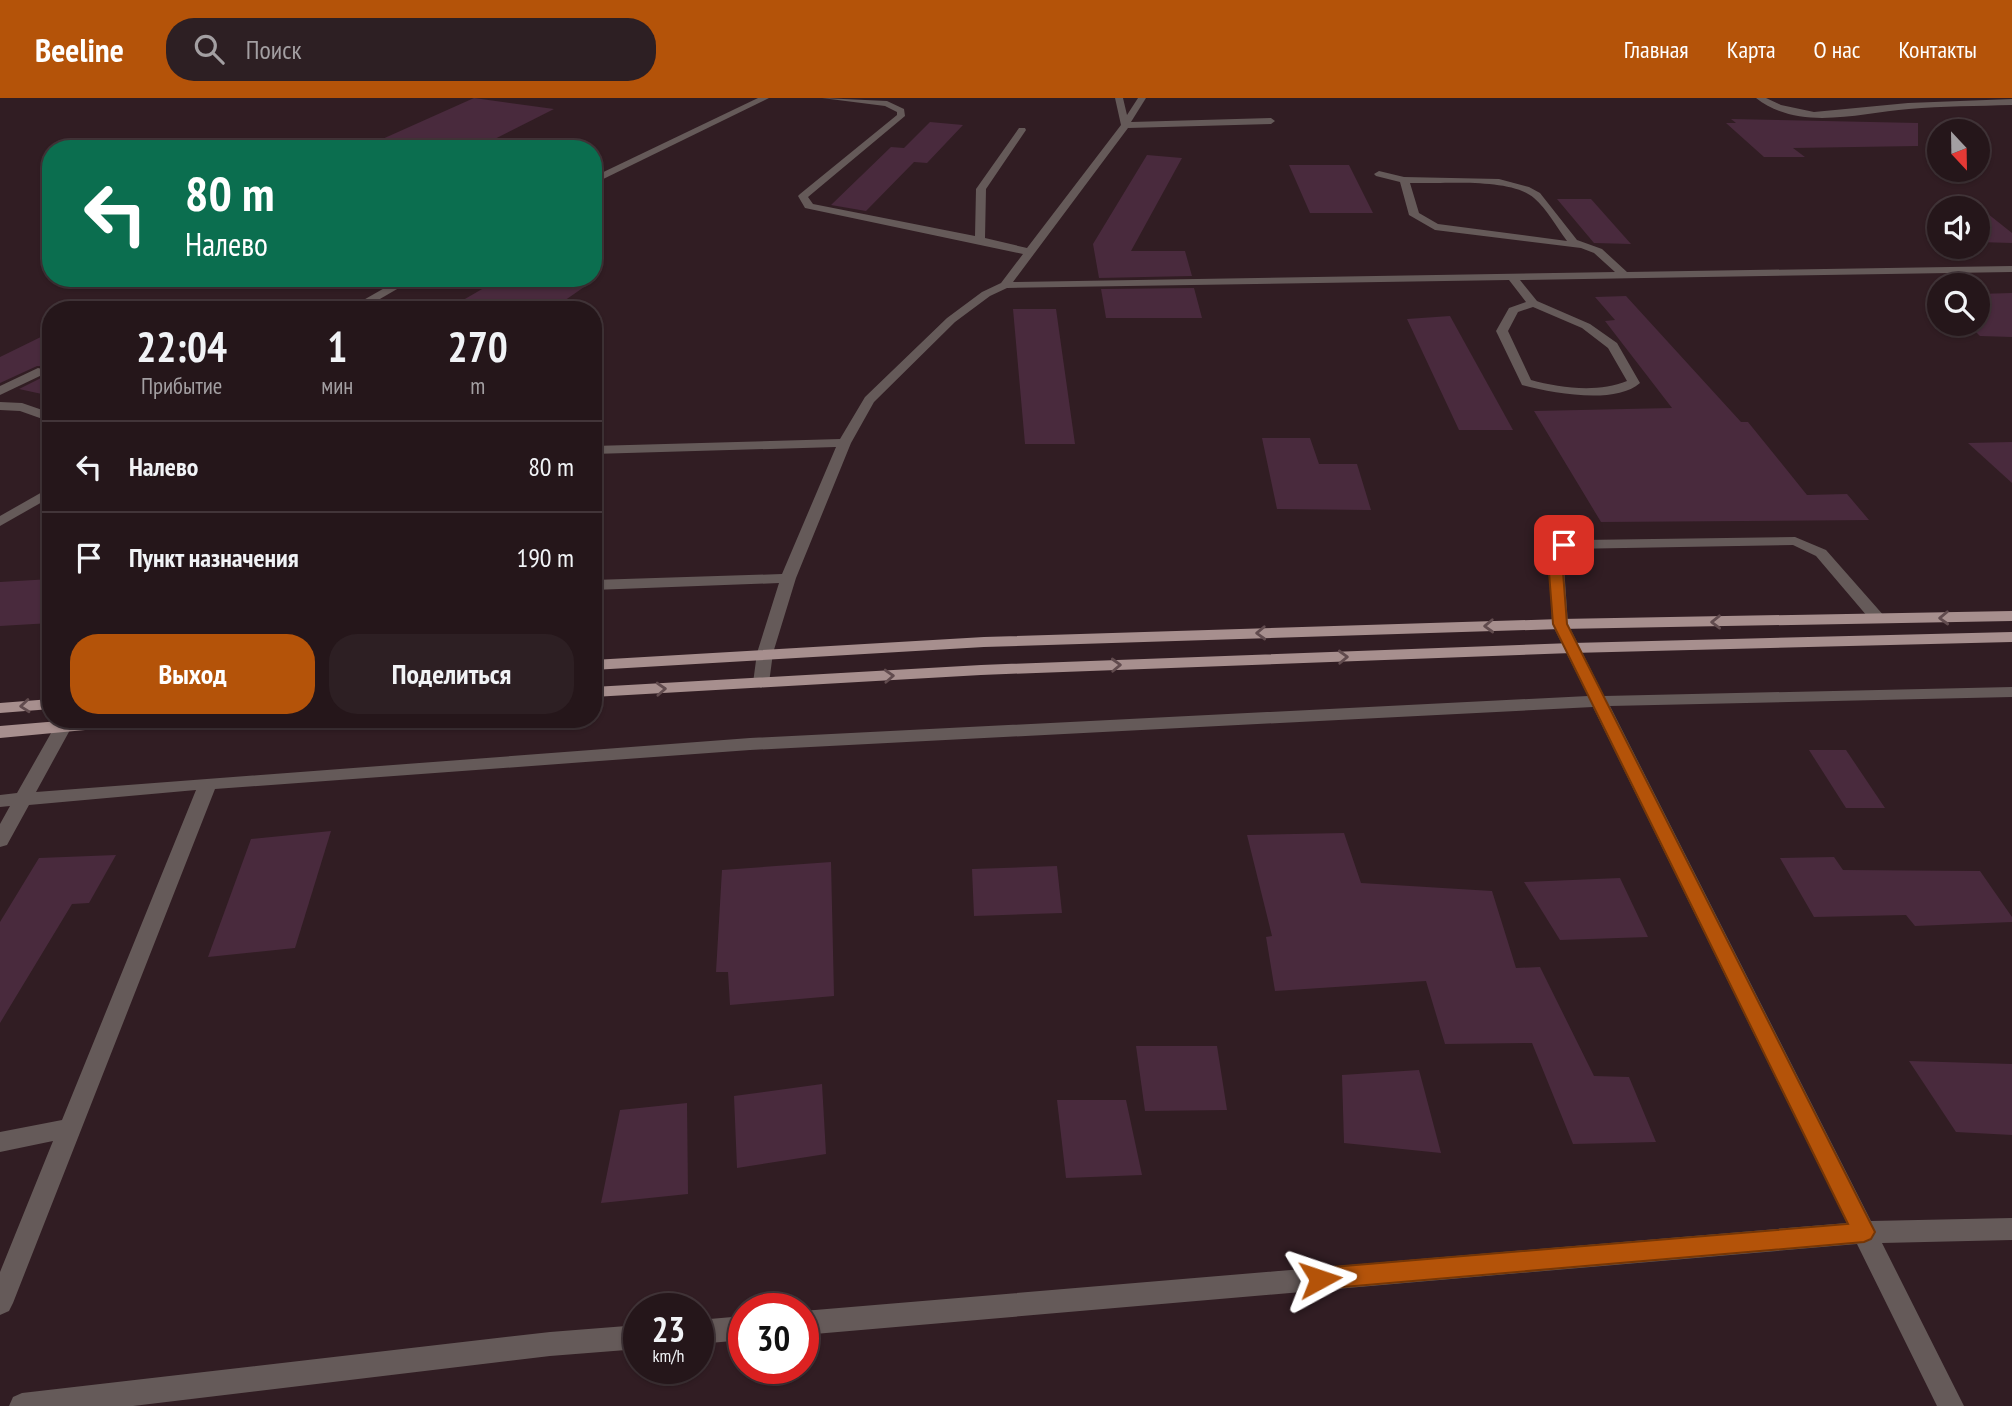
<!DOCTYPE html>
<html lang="ru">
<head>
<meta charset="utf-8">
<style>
  :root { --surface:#25161a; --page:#2d1f23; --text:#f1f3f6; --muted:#a39fa2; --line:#423539; --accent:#b45309 }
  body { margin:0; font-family:"PT Sans Narrow",sans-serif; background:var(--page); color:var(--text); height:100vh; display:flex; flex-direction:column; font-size:26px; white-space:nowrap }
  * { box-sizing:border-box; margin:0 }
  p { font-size:23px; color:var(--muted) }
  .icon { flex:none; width:38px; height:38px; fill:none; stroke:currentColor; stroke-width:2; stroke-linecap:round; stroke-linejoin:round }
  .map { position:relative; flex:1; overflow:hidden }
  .drawer { position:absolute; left:42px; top:203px; width:560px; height:427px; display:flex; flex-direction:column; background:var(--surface); border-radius:28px; box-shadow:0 2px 5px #0004,0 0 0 2px var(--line) }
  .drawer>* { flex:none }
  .hud { position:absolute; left:42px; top:42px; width:560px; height:147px; border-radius:28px; box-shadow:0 2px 5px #0004,0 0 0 2px var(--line); background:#0b6e4f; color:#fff; overflow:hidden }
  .needle { width:46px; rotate:158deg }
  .buttons { position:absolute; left:1927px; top:21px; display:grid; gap:14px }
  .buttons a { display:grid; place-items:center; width:63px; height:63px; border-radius:50%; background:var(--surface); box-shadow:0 2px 5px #0004,0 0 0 2px var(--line); font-size:35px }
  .speed { position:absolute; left:623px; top:1195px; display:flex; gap:14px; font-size:35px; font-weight:700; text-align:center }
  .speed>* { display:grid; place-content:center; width:91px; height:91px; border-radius:50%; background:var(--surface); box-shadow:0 2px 5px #0004,0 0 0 2px var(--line); line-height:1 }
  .speed small { font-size:18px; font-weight:400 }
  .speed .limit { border:10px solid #d22; background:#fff; color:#111 }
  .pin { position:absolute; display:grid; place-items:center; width:60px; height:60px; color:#fff; margin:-30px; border-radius:14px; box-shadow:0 4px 10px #0006 }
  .me { position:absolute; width:77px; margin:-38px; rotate:85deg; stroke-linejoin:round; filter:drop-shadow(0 0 5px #0008) }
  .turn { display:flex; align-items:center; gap:24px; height:147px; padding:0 28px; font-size:32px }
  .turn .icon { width:91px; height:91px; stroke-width:2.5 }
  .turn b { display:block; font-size:49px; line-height:60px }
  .eta { display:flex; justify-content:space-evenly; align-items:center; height:119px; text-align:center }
  .eta b { font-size:42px; font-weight:700; line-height:49px }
  .button { display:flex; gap:14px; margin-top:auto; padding:14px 28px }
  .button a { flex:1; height:80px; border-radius:28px; background:var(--accent); color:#fff; font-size:28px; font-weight:700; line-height:80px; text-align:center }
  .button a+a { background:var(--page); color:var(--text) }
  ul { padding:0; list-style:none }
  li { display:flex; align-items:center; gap:21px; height:91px; padding:0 28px; border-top:2px solid var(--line) }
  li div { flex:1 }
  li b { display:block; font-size:26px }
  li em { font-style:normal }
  header { display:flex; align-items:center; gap:42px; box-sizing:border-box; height:98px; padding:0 35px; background:var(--accent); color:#fff }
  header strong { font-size:33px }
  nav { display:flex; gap:38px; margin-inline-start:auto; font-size:24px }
  .search { width:490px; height:63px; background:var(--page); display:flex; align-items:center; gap:18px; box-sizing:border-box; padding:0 24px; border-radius:28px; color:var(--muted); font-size:26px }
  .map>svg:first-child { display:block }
  .building { fill:#492a3d }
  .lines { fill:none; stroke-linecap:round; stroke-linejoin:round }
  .minor { fill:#655a59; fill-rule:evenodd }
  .major { fill:#a78f8e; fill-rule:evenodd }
  .oneway { stroke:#614b4e }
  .route { fill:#b45309; stroke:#753606; stroke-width:2 }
</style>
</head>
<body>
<header>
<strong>Beeline</strong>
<div class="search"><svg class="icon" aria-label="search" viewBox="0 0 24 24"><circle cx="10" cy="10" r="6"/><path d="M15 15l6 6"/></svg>Поиск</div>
<nav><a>Главная</a><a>Карта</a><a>О нас</a><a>Контакты</a></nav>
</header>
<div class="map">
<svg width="2012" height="1308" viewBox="0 0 2012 1308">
  <rect width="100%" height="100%" fill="#311d23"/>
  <g class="building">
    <polygon points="474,0 554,11 475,51 360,51"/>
    <polygon points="1731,21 1918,25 1918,48 1793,50 1805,59 1764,59 1726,25 1736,25"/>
    <polygon points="930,24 963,27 927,65 914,64 866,113 831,107 891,49 904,50"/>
    <polygon points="1147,57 1182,60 1131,153 1185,153 1192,178 1099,180 1093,146"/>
    <polygon points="1289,67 1349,67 1373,115 1310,115"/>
    <polygon points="1557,101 1591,101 1631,146 1594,145"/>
    <polygon points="1978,108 2012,135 2012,145 1978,144"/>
    <polygon points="501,180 597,180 551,212 446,212"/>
    <polygon points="1194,190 1202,220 1106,220 1101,191"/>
    <polygon points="2012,195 2012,239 1980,238 1968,226 1978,226 1978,196"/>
    <polygon points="1626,198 1741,324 1748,324 1807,397 1847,396 1869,422 1601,424 1534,313 1672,310 1605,223 1615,222 1595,199"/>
    <polygon points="1013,211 1056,211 1075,346 1025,346"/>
    <polygon points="1450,218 1513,332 1459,332 1407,221"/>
    <polygon points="51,234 51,298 19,291 43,279 43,268 37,268 0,285 0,259"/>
    <polygon points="1262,340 1310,340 1319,366 1357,366 1371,412 1277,411"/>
    <polygon points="2012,344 2012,385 1968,345"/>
    <polygon points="51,481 51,525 0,528 0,484"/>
    <polygon points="1809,652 1846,652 1885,710 1846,710"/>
    <polygon points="331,733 295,850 208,859 251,741"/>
    <polygon points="1344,735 1361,785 1492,793 1516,870 1540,869 1594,978 1629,979 1656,1044 1573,1046 1532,945 1445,946 1426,883 1275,893 1266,839 1272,838 1247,737"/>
    <polygon points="116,757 89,805 72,806 0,925 0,824 39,760"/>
    <polygon points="1834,759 1843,772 1980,773 2012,819 2012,824 1915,828 1906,817 1814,819 1780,760"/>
    <polygon points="831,764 834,898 730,907 728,874 716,874 722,772"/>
    <polygon points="1057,768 1062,815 974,818 972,771"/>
    <polygon points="1620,780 1648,839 1560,842 1524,784"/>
    <polygon points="1136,948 1217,948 1227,1012 1145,1013"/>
    <polygon points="1909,963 2012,966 2012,1037 1956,1034"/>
    <polygon points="1419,972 1441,1055 1344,1045 1342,977"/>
    <polygon points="822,986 826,1056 737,1070 734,998"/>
    <polygon points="1057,1002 1126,1002 1142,1077 1066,1080"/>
    <polygon points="687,1005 688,1096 601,1105 620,1012"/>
  </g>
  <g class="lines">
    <g class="minor">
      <polygon points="758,0 769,0 593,86 593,79"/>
      <path d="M 822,0 L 887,3 L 904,11 L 905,18 L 808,99 L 813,106 L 975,138 L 976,91 L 1019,30 L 1025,30 L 1026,32 L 986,91 L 985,140 L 1027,150 L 1121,27 L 1115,0 L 1123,0 L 1127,17 L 1138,0 L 1146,0 L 1131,24 L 1271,20 L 1275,23 L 1271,26 L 1128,30 L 1013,184 L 1615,174 L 1594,155 L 1581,150 L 1435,132 L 1409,117 L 1400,84 L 1376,78 L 1374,76 L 1379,73 L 1404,79 L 1499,81 L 1529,89 L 1540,95 L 1577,142 L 1602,151 L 1627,174 L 2012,168 L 2012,174 L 1520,182 L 1537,203 L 1590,226 L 1617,245 L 1640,285 C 1615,307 1552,295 1522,287 L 1496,233 L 1509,210 L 1526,204 L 1509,182 L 1007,190 L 990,198 L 955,224 L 874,304 L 851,345 L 796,480 L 773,555 L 769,585 L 761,590 L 753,585 L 757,555 L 779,485 L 593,492 L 593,482 L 782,476 L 836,349 L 593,356 L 593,348 L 840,341 L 865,299 L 947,220 L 982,194 L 1001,185 L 1023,156 L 805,110 L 798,98 L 800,96 L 897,17 L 897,14 L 885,8 ZM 1410,85 C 1440,86 1511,79 1534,100 C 1547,111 1557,130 1567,143 L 1438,126 L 1419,115 ZM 1533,209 L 1582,230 L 1608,250 L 1627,283 C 1598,295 1560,290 1531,282 L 1508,233 L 1518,214 Z"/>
      <path d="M 1756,0 L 1766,0 L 1781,7 L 1814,14 L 1908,5 L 2012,1 L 2012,7 C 1978,8 1943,8 1909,11 C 1859,15 1799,34 1756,0 Z"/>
      <polygon points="402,180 416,180 361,212 346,212"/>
      <polygon points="38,270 42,271 42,277 0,297 0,288"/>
      <polygon points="0,304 22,305 51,315 51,324 20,313 0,312"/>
      <polygon points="51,389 51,399 0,428 0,418"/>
      <path d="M 1795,439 L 1826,452 L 1885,519 L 1887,522 L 1885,525 L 1873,525 L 1816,458 L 1793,447 L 1568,451 L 1563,454 L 1568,526 L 1604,598 L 2012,589 L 2012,599 L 1610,608 L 1871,1123 L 2012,1120 L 2012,1142 L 1882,1145 L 1964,1308 L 1937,1308 L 1857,1146 L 803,1237 L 803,1213 L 1847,1125 L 1593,609 L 750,652 L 215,691 L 13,1205 L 9,1213 L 0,1217 L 0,1174 L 53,1043 L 0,1054 L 0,1034 L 62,1022 L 196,692 L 29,707 L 7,747 L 0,749 L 0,726 L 10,708 L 0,709 L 0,697 L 17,695 L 59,621 L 76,621 L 36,694 L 750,640 L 1588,598 L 1552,526 L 1549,453 C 1558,442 1568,442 1581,442 Z"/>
      <polygon points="744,1218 744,1242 698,1246 698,1222"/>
      <polygon points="639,1227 639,1251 550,1258 133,1308 9,1308 13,1299 22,1295 550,1234"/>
    </g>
    <g class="major">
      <polygon points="2012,513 2012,523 1560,531 984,549 593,572 593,562 984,539 1560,521"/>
      <polygon points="2012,534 2012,544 1572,555 981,577 593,599 593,589 981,567 1572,545"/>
      <polygon points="51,601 51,611 0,615 0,605"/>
      <polygon points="83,621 157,621 149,626 0,640 0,628"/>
    </g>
  </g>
  <defs><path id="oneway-chevron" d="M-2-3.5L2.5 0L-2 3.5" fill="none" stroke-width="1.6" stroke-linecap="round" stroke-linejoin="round" transform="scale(1.75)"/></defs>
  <g class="oneway">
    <use href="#oneway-chevron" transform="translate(1944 520) rotate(178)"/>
    <use href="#oneway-chevron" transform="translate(1716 524) rotate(179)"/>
    <use href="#oneway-chevron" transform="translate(1489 528) rotate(178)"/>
    <use href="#oneway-chevron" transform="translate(1261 535) rotate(178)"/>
    <use href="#oneway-chevron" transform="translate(1343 559) rotate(-2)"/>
    <use href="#oneway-chevron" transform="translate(1116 567) rotate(-2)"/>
    <use href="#oneway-chevron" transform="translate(889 578) rotate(-3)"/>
    <use href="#oneway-chevron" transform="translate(661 591) rotate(-3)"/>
    <use href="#oneway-chevron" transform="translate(25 608) rotate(175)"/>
  </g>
  <polygon class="route" points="1564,443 1571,447 1563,455 1562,461 1567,526 1875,1134 1871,1141 1864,1144 1320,1191 1312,1188 1309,1181 1312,1173 1320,1170 1848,1126 1553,526 1548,461 1552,451"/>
</svg>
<div class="buttons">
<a><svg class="needle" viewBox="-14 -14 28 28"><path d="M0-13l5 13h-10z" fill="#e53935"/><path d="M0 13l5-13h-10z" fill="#a39fa2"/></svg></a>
<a><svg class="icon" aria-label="sound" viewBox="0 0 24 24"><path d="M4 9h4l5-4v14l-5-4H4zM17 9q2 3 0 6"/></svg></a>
<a><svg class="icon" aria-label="search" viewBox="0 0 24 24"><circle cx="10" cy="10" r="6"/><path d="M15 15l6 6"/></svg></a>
</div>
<div class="speed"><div>23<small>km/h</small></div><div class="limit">30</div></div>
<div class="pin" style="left:1564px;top:447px;background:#d93025"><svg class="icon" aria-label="arrive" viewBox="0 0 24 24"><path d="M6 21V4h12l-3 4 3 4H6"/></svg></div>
<svg class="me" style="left:1320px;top:1181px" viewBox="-20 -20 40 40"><path d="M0-17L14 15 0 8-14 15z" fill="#b45309" stroke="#fff" stroke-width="4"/></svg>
<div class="hud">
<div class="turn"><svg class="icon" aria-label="left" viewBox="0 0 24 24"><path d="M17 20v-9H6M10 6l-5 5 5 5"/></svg><div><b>80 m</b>Налево</div></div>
</div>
<section class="drawer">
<div class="eta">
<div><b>22:04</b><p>Прибытие</p></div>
<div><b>1</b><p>мин</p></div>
<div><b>270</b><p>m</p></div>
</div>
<ul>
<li><svg class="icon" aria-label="left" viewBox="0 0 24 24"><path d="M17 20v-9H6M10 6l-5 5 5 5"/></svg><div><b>Налево</b></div><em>80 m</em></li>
<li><svg class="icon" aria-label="arrive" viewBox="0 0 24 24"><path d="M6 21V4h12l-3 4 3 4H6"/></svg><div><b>Пункт назначения</b></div><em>190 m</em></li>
</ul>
<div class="button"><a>Выход</a><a>Поделиться</a></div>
</section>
</div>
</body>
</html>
